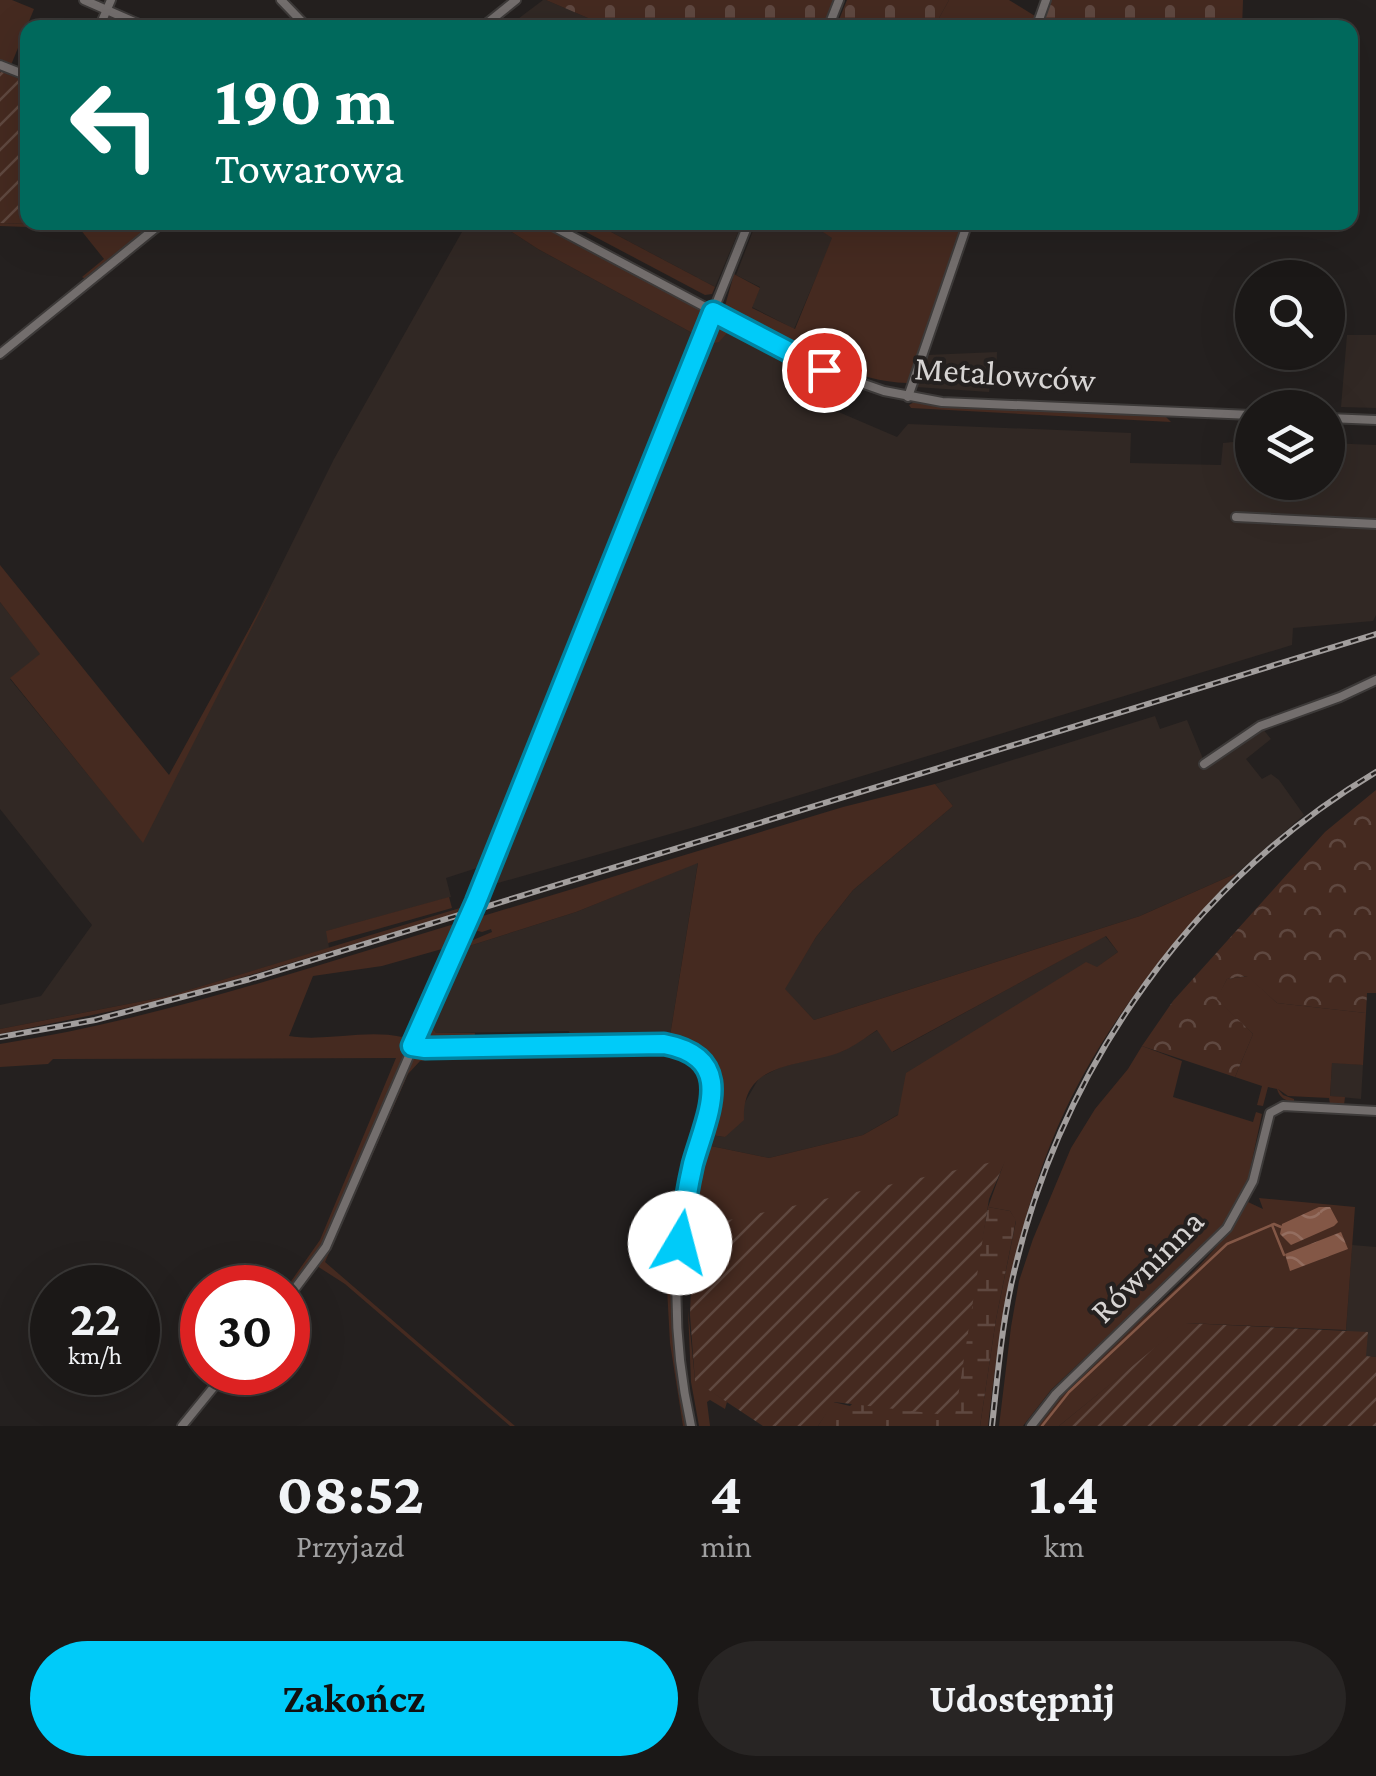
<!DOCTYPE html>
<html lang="pl">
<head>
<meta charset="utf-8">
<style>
  :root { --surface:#1b1817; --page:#282524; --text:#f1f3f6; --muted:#a0a0a1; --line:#393736; --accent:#00cbf9 }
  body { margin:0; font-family:"Crimson Pro",serif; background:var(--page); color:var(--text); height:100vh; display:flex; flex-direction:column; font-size:38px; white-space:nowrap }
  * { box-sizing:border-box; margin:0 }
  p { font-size:32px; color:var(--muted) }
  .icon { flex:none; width:55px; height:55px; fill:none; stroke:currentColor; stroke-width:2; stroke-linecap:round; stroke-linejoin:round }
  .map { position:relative; height:1426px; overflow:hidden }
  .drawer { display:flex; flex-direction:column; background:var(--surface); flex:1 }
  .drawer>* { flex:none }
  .banner { position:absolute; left:20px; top:20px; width:1338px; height:210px; border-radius:20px; box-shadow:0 10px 40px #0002,0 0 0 2px var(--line); background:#00695c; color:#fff; overflow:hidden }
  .tools { position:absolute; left:1235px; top:260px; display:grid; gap:20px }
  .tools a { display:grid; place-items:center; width:110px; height:110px; border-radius:50%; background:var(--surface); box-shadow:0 10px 40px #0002,0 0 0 2px var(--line); font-size:50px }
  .speed { position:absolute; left:30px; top:1265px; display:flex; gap:20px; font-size:50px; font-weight:700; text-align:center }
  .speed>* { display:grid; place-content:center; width:130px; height:130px; border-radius:50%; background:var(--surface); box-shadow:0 10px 40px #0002,0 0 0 2px var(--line); line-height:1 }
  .speed small { font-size:25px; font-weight:400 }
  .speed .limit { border:15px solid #d22; background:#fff; color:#111 }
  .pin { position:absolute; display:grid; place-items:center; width:85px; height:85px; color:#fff; margin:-42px; border:5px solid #fff; border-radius:50%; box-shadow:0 2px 10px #0007 }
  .me { position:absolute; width:110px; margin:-55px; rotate:8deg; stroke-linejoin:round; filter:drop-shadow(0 0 8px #0008) }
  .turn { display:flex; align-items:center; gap:35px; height:210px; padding:0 30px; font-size:45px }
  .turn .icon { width:130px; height:130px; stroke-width:2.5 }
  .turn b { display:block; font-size:70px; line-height:85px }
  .eta { display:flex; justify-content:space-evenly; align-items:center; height:170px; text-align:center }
  .eta b { font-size:60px; font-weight:700; line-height:70px }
  .cta { display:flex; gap:20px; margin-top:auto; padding:20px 30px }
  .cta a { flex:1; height:115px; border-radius:60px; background:var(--accent); color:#111; font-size:40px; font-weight:700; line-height:115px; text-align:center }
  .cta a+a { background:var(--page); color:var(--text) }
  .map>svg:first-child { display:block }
  .built { fill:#312824 }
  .grass { fill:#452a20; fill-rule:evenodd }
  .forest { fill:url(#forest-crowns) }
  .wetland { fill:url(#wetland-marsh) }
  .cemetery { fill:url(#cemetery-stones) }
  .garden { fill:url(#garden-furrows) }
  .water { fill:url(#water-waves) }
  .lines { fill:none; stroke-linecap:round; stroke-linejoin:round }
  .stream { stroke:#835746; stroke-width:2.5 }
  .minor-casing { stroke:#3d3a39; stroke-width:12 }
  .minor { stroke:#736e6d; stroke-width:8 }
  .rail-casing { stroke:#a29e9d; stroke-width:6 }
  .rail { stroke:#24201f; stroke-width:2.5; stroke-dasharray:8; stroke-linecap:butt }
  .route-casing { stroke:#0084a2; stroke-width:25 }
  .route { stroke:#00cbf9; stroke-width:18 }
  .labels { text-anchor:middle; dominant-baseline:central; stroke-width:8; stroke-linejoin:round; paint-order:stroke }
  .street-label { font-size:35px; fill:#d7d4d3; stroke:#24201f }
</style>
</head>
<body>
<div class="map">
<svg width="1376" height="1426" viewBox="0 0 1376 1426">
  <defs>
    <pattern id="forest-crowns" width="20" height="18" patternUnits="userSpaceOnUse" patternTransform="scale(2.5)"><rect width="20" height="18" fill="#452a20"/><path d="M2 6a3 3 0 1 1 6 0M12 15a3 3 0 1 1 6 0" fill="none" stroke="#5f4840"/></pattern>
    <pattern id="wetland-marsh" width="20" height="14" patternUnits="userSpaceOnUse" patternTransform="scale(2.5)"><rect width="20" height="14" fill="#452a20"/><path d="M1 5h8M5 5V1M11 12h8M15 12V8" fill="none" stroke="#5f4840"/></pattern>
    <pattern id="cemetery-stones" width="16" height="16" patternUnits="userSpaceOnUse" patternTransform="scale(2.5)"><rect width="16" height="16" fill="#452a20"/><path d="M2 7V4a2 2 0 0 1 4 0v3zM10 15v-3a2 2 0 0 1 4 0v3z" fill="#5f4840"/></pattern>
    <pattern id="garden-furrows" width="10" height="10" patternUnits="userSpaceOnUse" patternTransform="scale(2.5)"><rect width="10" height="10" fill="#452a20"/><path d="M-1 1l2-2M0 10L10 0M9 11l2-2" fill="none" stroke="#5f4840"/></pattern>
    <pattern id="water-waves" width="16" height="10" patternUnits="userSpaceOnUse" patternTransform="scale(2.5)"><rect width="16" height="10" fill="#835746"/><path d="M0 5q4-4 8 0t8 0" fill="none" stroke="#946e60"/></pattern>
  </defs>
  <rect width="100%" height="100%" fill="#24201f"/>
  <g class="built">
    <polygon points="543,0 546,0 609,27 506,28"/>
    <polygon points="467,223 498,223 538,249 696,335 483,859 477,868 446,878 451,897 327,931 329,948 169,996 0,1029 0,1005 41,996 92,925 0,809 0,602 41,654 10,679 143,842 334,459"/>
    <polygon points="594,223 742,223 715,287"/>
    <polygon points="756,223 809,223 833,238 794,329 752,307 760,287 736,275"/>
    <polygon points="727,332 821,384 807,395 820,404 897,437 908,424 1131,433 1130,463 1221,465 1223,443 1252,440 1252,482 1328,482 1328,443 1376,445 1376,615 1373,621 1293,628 1292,645 698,826 491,885 704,345 710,346"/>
    <polygon points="1347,335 1376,335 1376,408 1341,407"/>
    <polygon points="997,352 996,386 990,386 989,392 916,387 927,355"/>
    <polygon points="1155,716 1160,729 1187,720 1206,766 1262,728 1271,739 1246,759 1262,779 1271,774 1279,780 1304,815 1237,873 1140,916 814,1020 784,989 816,937 853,890 953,806 935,784"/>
    <polygon points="698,862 670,1036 570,1036 569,1031 436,1033 430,1024 460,953 469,946 576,912"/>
    <polygon points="1105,936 1118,952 899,1114 863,1135 769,1158 706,1145 710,1135 725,1137 759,1078 781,1067 843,1051 878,1030 893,1052"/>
    <polygon points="1332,1062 1363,1065 1361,1099 1330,1096"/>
    <polygon points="1352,1245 1376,1247 1376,1357 1366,1356 1346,1330"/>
  </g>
  <g class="grass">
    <polygon points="0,0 12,0 34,9 11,65 0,60"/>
    <polygon points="949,0 1009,0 1035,16 1031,27 934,27"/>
    <polygon points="0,223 145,228 146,232 87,280 82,277 104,259 80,229 0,226"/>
    <polygon points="498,223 536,223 699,309 703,315 702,326 696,335 538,249"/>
    <polygon points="569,223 594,223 715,287 712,294 705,295"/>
    <path d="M 809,223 L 963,223 L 907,383 C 843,381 780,336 725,306 L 734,274 L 760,288 L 752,308 L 795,329 L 832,238 Z"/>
    <polygon points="720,324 732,326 813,369 815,380 728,332 719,342 705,345 714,327"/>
    <polygon points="914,402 1164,415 1171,422 911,408 909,405"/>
    <polygon points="0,565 169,775 275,582 143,843 10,678 40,654 0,602"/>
    <path d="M 935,784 L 953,806 L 853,890 L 816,937 L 785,989 L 814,1020 L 1140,916 L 1237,873 C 1162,952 1092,1040 1051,1143 C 1015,1234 999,1329 988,1426 L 980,1426 L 996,1319 L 1016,1221 L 1010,1211 L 988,1207 L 1005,1160 L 691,1229 L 691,1213 L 706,1145 L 769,1158 L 863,1135 L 898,1115 L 906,1073 L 1086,962 L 1097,967 L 1118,952 L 1106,936 L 892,1052 L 877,1030 C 866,1037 855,1046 843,1051 C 803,1068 741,1059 744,1120 L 725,1137 L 710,1135 C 725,1087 730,1048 670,1036 L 698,863 L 576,912 L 469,946 L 459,953 L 430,1024 L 436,1033 L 475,1033 L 474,1039 L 431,1040 L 425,1029 L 461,945 L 492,932 L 491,929 L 482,932 L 470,929 L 473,919 L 843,807 Z"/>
    <polygon points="449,897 452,908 328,943 326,931"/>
    <polygon points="470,905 468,910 170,999 0,1034 0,1029 169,996"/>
    <path d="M 464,921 L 409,1041 L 323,1247 L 288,1293 L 287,1287 L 320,1240 L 396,1058 L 53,1059 L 48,1064 L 0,1067 L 0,1044 C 159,1019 311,967 464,921 ZM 449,947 L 417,1015 L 402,1037 C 365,1029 326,1042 289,1036 L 313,976 L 382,966 Z"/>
    <path d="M 1248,976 L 1277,1003 L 1366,1013 L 1363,1065 L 1332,1063 L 1330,1096 L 1345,1097 L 1344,1105 L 1330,1104 L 1329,1098 L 1288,1096 L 1278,1089 L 1283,1095 L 1294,1099 L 1294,1102 C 1285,1101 1279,1097 1277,1089 L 1268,1087 L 1263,1106 L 1257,1105 L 1262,1086 L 1235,1077 L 1253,1034 L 1216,999 L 1227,979 Z"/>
    <polygon points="1142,1046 1182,1061 1173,1097 1253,1122 1256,1112 1262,1114 1248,1179 1223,1226 1051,1390 1023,1426 999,1426 1011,1327 1019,1281 1033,1239 1071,1148 1095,1109 1128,1069"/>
    <path d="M 654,1048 C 678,1050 702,1055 707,1083 C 712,1112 685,1177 680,1211 C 669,1284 675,1353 686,1426 L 683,1426 L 670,1343 L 667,1288 L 682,1175 L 702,1098 L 702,1083 L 696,1068 L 675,1055 L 652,1053 L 486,1055 L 420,1061 L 408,1074 L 325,1262 L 515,1426 L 510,1426 L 345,1284 L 317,1266 L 334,1235 L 410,1056 L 418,1052 Z"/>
    <path d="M 1259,1198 L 1355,1207 L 1346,1330 L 1186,1323 L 1059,1426 L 1035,1426 C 1095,1342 1197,1292 1248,1202 L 1263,1209 Z"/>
    <polygon points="688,1310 695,1380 727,1402 725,1409 710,1400 707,1402 710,1426 699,1426 691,1382"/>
  </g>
  <polygon class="forest" points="1376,790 1376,993 1367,993 1366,1013 1277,1003 1247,976 1227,979 1217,999 1253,1034 1235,1077 1142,1046 1173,1001 1325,832"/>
  <polygon class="wetland" points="988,1207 1010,1211 1016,1220 996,1319 980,1426 818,1426 833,1402 850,1406 974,1284"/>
  <g class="cemetery">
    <polygon points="546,0 834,0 823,27 609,27"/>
    <polygon points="847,0 949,0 934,27 836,27"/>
    <polygon points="1051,0 1243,0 1242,27 1042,27"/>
  </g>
  <g class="garden">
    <polygon points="0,71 27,82 28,222 148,223 145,228 0,223"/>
    <polygon points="1006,1159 989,1199 955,1416 834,1402 818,1426 763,1426 695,1381 690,1315 693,1228"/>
    <polygon points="1185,1323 1368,1332 1366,1356 1376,1357 1376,1426 1059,1426"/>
  </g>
  <g class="water">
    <polygon points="1319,1207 1330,1207 1338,1222 1334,1226 1291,1245 1280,1234 1282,1224"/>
    <polygon points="1341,1232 1348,1249 1290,1271 1285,1254"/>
  </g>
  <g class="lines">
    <g class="stream">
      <polyline points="1272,1225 1284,1255"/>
      <polyline points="1042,1426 1069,1392 1227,1244 1274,1224 1281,1227"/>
    </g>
    <g class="minor-casing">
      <g id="minor">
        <polyline points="84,0 148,28"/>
        <polyline points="281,0 308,28"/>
        <polyline points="99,28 111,0"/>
        <polyline points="481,28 516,0"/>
        <polyline points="828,28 839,0"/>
        <polyline points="1036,28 1046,0"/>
        <polyline points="0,65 28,76"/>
        <polyline points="545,222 824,370 884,391 942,402 1252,415"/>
        <polyline points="0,354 163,222"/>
        <polyline points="908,397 968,222"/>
        <polyline points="1328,418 1376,420"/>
        <polyline points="1236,517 1376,524"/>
        <polyline points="1204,764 1260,726 1340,697 1376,680"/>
        <path d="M 411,1046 L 425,1048 L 663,1044 C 685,1048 704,1054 710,1077 C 717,1102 687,1186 682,1219 C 672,1288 676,1358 691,1426"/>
        <polyline points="288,1298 326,1247 472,911 749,222"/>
        <polyline points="182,1426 226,1372"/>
        <polyline points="1031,1426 1056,1394 1227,1228 1253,1181 1270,1113 1283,1106 1376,1111"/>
      </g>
    </g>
    <use href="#minor" class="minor"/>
    <g class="rail-casing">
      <g id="rail">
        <polyline points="0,1037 95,1020 250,979 1376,634"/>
        <path d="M 992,1426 C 998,1373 1002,1320 1015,1268 C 1064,1063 1195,880 1376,772"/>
      </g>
    </g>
    <use href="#rail" class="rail"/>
  </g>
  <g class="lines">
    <g class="route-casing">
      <path id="route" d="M 680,1243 C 683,1217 687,1190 693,1164 C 707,1114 738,1058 664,1044 L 425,1048 L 412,1046 L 476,902 L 713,312 L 824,370"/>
    </g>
    <use href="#route" class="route"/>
  </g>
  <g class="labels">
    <g class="street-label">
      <text transform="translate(1005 374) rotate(4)">Metalowców</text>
      <text transform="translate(1147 1266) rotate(-45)">Równinna</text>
    </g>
  </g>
</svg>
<div class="tools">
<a><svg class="icon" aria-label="search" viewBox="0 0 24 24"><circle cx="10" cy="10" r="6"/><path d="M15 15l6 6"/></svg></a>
<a><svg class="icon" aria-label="layers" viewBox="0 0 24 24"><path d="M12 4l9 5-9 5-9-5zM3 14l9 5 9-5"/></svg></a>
</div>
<div class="speed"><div>22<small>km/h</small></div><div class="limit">30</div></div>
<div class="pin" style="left:824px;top:370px;background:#d93025"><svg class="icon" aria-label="arrive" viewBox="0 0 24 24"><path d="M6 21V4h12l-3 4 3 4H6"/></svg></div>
<svg class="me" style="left:680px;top:1243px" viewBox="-20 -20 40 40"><circle r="19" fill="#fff"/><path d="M0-13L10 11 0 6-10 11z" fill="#00cbf9"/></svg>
<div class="banner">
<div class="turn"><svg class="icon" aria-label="left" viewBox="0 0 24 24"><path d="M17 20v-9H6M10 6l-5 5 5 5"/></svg><div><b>190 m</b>Towarowa</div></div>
</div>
</div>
<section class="drawer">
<div class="eta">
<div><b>08:52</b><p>Przyjazd</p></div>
<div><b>4</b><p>min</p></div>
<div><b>1.4</b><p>km</p></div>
</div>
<div class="cta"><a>Zakończ</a><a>Udostępnij</a></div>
</section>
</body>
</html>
